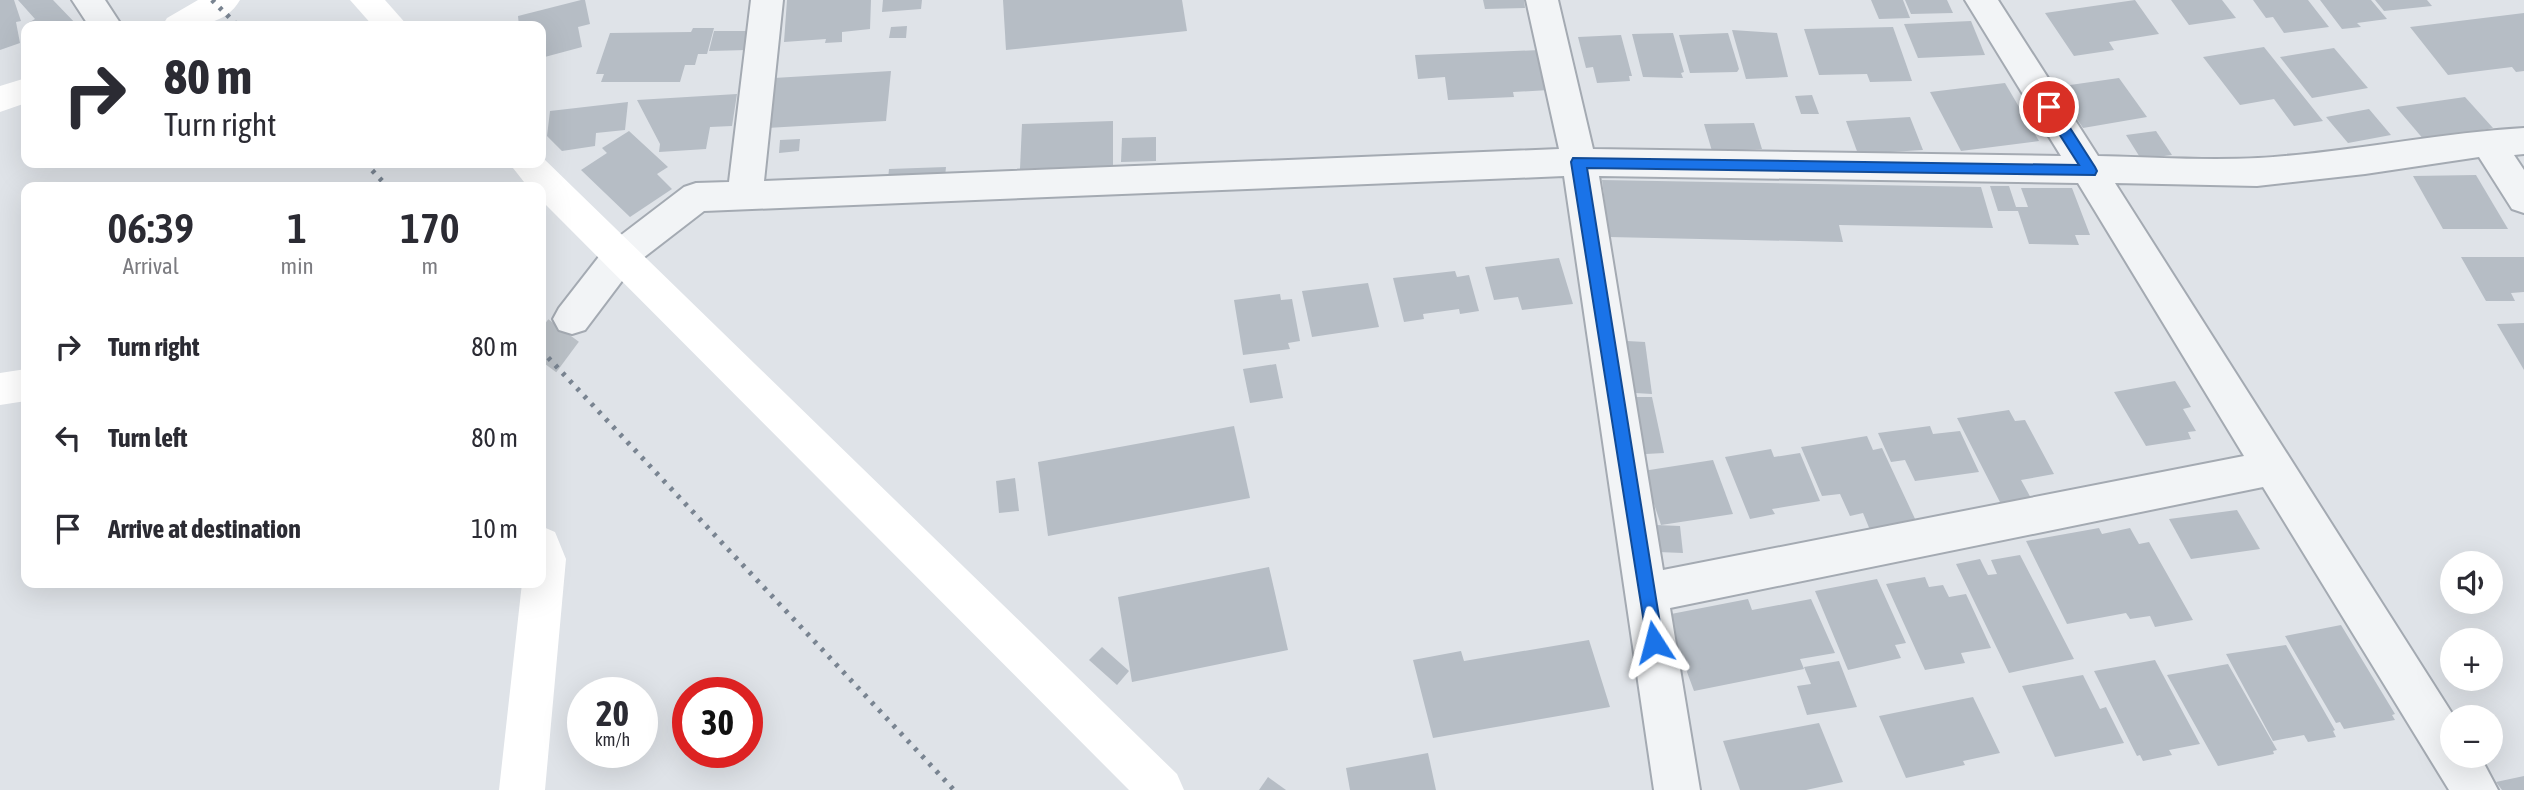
<!DOCTYPE html>
<html lang="en">
<head>
<meta charset="utf-8">
<style>
  :root { --surface:#fff; --page:#f2f2f3; --text:#2b2b33; --muted:#7c7c81 }
  body { margin:0; font-family:"Asap Condensed",sans-serif; background:var(--page); color:var(--text); height:100vh; display:flex; flex-direction:column; font-size:26px; white-space:nowrap }
  * { box-sizing:border-box; margin:0 }
  p { font-size:23px; color:var(--muted) }
  .icon { flex:none; width:38px; height:38px; fill:none; stroke:currentColor; stroke-width:2; stroke-linecap:round; stroke-linejoin:round }
  .map { position:relative; flex:1; overflow:hidden }
  .details { position:absolute; left:21px; top:182px; width:525px; height:406px; display:flex; flex-direction:column; background:var(--surface); border-radius:14px; box-shadow:0 7px 28px #0002 }
  .details>* { flex:none }
  .banner { position:absolute; left:21px; top:21px; width:525px; height:147px; border-radius:14px; box-shadow:0 7px 28px #0002; background:#fff; color:var(--text); overflow:hidden }
  .fabs { position:absolute; left:2440px; top:551px; display:grid; gap:14px }
  .fabs a { display:grid; place-items:center; width:63px; height:63px; border-radius:50%; background:var(--surface); box-shadow:0 7px 28px #0002; font-size:35px }
  .speed { position:absolute; left:567px; top:677px; display:flex; gap:14px; font-size:35px; font-weight:700; text-align:center }
  .speed>* { display:grid; place-content:center; width:91px; height:91px; border-radius:50%; background:var(--surface); box-shadow:0 7px 28px #0002; line-height:1 }
  .speed small { font-size:18px; font-weight:400 }
  .speed .limit { border:10px solid #d22; background:#fff; color:#111 }
  .pin { position:absolute; display:grid; place-items:center; width:60px; height:60px; color:#fff; margin:-30px; border:4px solid #fff; border-radius:50%; box-shadow:0 2px 7px #0007 }
  .me { position:absolute; width:77px; margin:-38px; rotate:351deg; stroke-linejoin:round; filter:drop-shadow(0 0 5px #0008) }
  .turn { display:flex; align-items:center; gap:24px; height:147px; padding:0 28px; font-size:32px }
  .turn .icon { width:91px; height:91px; stroke-width:2.5 }
  .turn b { display:block; font-size:49px; line-height:60px }
  .eta { display:flex; justify-content:space-evenly; align-items:center; height:119px; text-align:center }
  .eta b { font-size:42px; font-weight:600; line-height:49px }
  ul { padding:0; list-style:none }
  li { display:flex; align-items:center; gap:21px; height:91px; padding:0 28px }
  li div { flex:1 }
  li b { display:block; font-size:26px }
  li em { font-style:normal }
  .map>svg:first-child { display:block }
  .building { fill:#b6bdc5 }
  .lines { fill:none; stroke-linecap:round; stroke-linejoin:round }
  .street-tunnel { stroke:#bac0c6; stroke-width:38; stroke-dasharray:38 19; stroke-linecap:butt }
  .street-casing { stroke:#a4aab2; stroke-width:4 }
  .street { fill:#f2f4f6; fill-rule:evenodd }
  .secondary { fill:#fff; fill-rule:evenodd }
  .rail { stroke:#798491; stroke-width:5; stroke-dasharray:3.5 7; stroke-linecap:butt }
  .route { fill:#1a73e8; stroke:#114b97; stroke-width:2 }
</style>
</head>
<body>
<div class="map">
<svg width="2524" height="790" viewBox="0 0 2524 790">
  <rect width="100%" height="100%" fill="#dfe3e8"/>
  <g class="building">
    <polygon points="0,0 14,0 21,21 16,22 20,43 0,50"/>
    <polygon points="18,0 53,0 78,26 27,26 26,24 35,19"/>
    <polygon points="581,0 585,0 590,24 578,27 582,47 541,58 541,26 519,26 518,16"/>
    <polygon points="787,0 871,0 870,29 842,32 842,42 825,43 826,39 784,42"/>
    <polygon points="883,0 922,0 921,9 882,12"/>
    <polygon points="1003,0 1182,0 1187,31 1006,50"/>
    <polygon points="1483,0 1524,0 1525,8 1485,9"/>
    <polygon points="1871,0 1903,0 1910,18 1879,19"/>
    <polygon points="1905,0 1947,0 1953,13 1911,14"/>
    <polygon points="2135,0 2159,34 2109,42 2114,50 2074,56 2045,13"/>
    <polygon points="2171,0 2222,0 2236,18 2189,25"/>
    <polygon points="2253,0 2308,0 2329,27 2284,33 2273,17 2266,18"/>
    <polygon points="2320,0 2371,0 2387,19 2357,23 2361,27 2342,29"/>
    <polygon points="2375,0 2427,0 2432,6 2384,11"/>
    <polygon points="2524,13 2524,71 2516,72 2512,67 2448,75 2410,27"/>
    <polygon points="1971,21 1985,55 1918,58 1904,24"/>
    <polygon points="907,26 906,38 889,38 891,27"/>
    <polygon points="1893,27 1912,81 1870,82 1867,74 1819,75 1804,29"/>
    <polygon points="693,28 714,28 707,54 698,54 695,65 685,65 680,82 601,82 604,74 596,74 610,33 691,32"/>
    <polygon points="1732,30 1777,33 1788,77 1746,79"/>
    <polygon points="714,31 751,31 747,50 709,51"/>
    <polygon points="1673,33 1684,72 1681,73 1683,78 1643,77 1632,34"/>
    <polygon points="1728,33 1739,69 1737,72 1690,73 1679,35"/>
    <polygon points="1621,35 1632,76 1629,76 1630,81 1597,83 1593,67 1586,68 1578,37"/>
    <polygon points="2264,47 2323,121 2294,126 2274,99 2240,105 2203,57"/>
    <polygon points="2334,48 2368,88 2312,98 2280,57"/>
    <polygon points="1540,50 1549,90 1513,92 1514,97 1448,100 1445,77 1418,79 1415,55"/>
    <polygon points="891,71 886,121 767,128 774,78"/>
    <polygon points="2119,78 2147,117 2083,128 2056,87"/>
    <polygon points="2005,83 2039,141 1961,151 1930,92"/>
    <polygon points="737,94 732,126 710,127 706,149 659,152 660,144 637,100"/>
    <polygon points="1812,95 1819,114 1801,114 1795,96"/>
    <polygon points="2465,97 2493,128 2425,141 2396,107"/>
    <polygon points="628,102 625,130 596,133 595,146 562,151 547,136 550,111"/>
    <polygon points="2369,109 2391,135 2348,143 2326,117"/>
    <polygon points="1910,117 1923,150 1858,154 1846,121"/>
    <polygon points="1113,121 1113,166 1020,169 1022,124"/>
    <polygon points="1754,123 1762,149 1712,151 1704,124"/>
    <polygon points="629,131 668,167 657,174 672,189 630,217 581,170 607,153 602,148"/>
    <polygon points="2156,131 2172,155 2141,159 2126,135"/>
    <polygon points="1156,137 1156,161 1121,162 1122,138"/>
    <polygon points="800,139 799,151 779,153 780,140"/>
    <polygon points="946,167 945,177 888,179 889,169"/>
    <polygon points="2476,175 2508,229 2443,229 2413,176"/>
    <polygon points="1602,180 1981,187 1993,228 1839,225 1843,242 1609,237"/>
    <polygon points="1990,186 2009,186 2016,207 2028,207 2021,188 2072,188 2090,235 2075,235 2079,245 2029,244 2018,211 1998,211"/>
    <polygon points="2461,257 2524,257 2524,292 2511,293 2515,301 2486,301"/>
    <polygon points="1559,258 1573,304 1522,310 1518,297 1494,300 1485,267"/>
    <polygon points="1455,271 1457,277 1469,275 1479,311 1460,314 1459,309 1423,314 1424,319 1404,322 1393,278"/>
    <polygon points="1368,283 1379,327 1312,337 1302,291"/>
    <polygon points="1280,294 1281,300 1292,299 1300,341 1288,343 1290,349 1243,355 1234,300"/>
    <polygon points="2524,323 2524,370 2497,324"/>
    <polygon points="1627,341 1645,342 1652,394 1635,393"/>
    <polygon points="1276,364 1283,398 1250,403 1243,369"/>
    <polygon points="2175,381 2191,407 2183,409 2196,431 2188,432 2191,439 2146,446 2114,392"/>
    <polygon points="1634,397 1652,397 1664,453 1646,454"/>
    <polygon points="2009,410 2015,421 2025,420 2054,474 2021,480 2032,500 2002,506 1957,418"/>
    <polygon points="1234,426 1250,498 1048,536 1038,462"/>
    <polygon points="1930,426 1933,434 1960,431 1979,472 1915,481 1905,460 1891,462 1878,433"/>
    <polygon points="1867,436 1873,450 1882,448 1916,521 1870,530 1863,513 1850,516 1840,494 1822,496 1801,447"/>
    <polygon points="1771,449 1774,457 1800,453 1820,501 1772,509 1775,514 1750,519 1725,457"/>
    <polygon points="1713,460 1733,514 1661,525 1643,471"/>
    <polygon points="1015,478 1019,511 999,513 996,481"/>
    <polygon points="2237,510 2260,549 2191,559 2169,519"/>
    <polygon points="1656,525 1680,526 1683,553 1658,552"/>
    <polygon points="2099,528 2102,534 2130,528 2139,544 2149,542 2193,620 2155,627 2150,616 2130,619 2126,613 2067,624 2026,541"/>
    <polygon points="2020,555 2074,659 2009,673 1956,564 1980,559 1988,575 1997,574 1991,560"/>
    <polygon points="1269,567 1288,650 1132,682 1118,597"/>
    <polygon points="1925,577 1929,587 1943,585 1949,597 1966,594 1991,648 1961,653 1965,663 1925,670 1886,584"/>
    <polygon points="1877,579 1906,643 1895,645 1901,658 1848,670 1815,591"/>
    <polygon points="1748,599 1752,610 1811,599 1835,653 1800,659 1804,669 1694,691 1666,615"/>
    <polygon points="2341,625 2395,714 2392,715 2395,720 2344,729 2340,722 2336,723 2285,636"/>
    <polygon points="1589,640 1610,707 1433,738 1413,660 1461,651 1464,661"/>
    <polygon points="2286,645 2335,730 2333,731 2336,737 2308,742 2304,735 2273,741 2226,654"/>
    <polygon points="1102,647 1129,671 1117,685 1089,660"/>
    <polygon points="2155,660 2200,744 2169,750 2172,755 2143,761 2140,755 2137,756 2094,671"/>
    <polygon points="1839,661 1857,707 1807,715 1797,686 1811,684 1804,667"/>
    <polygon points="2228,664 2277,750 2273,751 2274,754 2218,766 2167,675"/>
    <polygon points="2083,675 2100,709 2106,707 2124,743 2055,757 2022,686"/>
    <polygon points="1973,697 2000,753 1963,761 1965,765 1906,778 1879,716"/>
    <polygon points="1819,723 1843,782 1806,790 1740,790 1723,741"/>
    <polygon points="1428,753 1436,790 1350,790 1346,768"/>
    <polygon points="2524,776 2524,790 2502,790 2496,782"/>
    <polygon points="1268,777 1286,790 1259,790"/>
  </g>
  <g class="lines">
    <polyline class="street-tunnel" points="541,361 572,319"/>
    <g class="street-casing">
      <g id="street">
        <polygon points="72,0 105,0 122,26 89,26"/>
        <path d="M 751,0 L 783,0 L 764,181 L 1559,149 L 1526,0 L 1558,0 L 1593,149 L 2061,156 L 1965,0 L 1998,0 L 2098,156 C 2151,157 2205,161 2258,158 C 2348,153 2435,133 2524,128 L 2524,154 L 2514,155 L 2524,170 L 2524,213 L 2512,209 L 2479,157 L 2365,174 L 2257,186 L 2115,183 L 2455,718 L 2452,718 L 2452,756 L 2480,756 L 2498,790 L 2449,790 L 2263,487 L 1670,608 L 1700,790 L 1654,790 L 1564,176 L 704,211 L 634,265 L 585,330 L 572,334 L 559,330 L 553,319 L 559,308 L 608,245 L 684,187 L 696,183 L 729,182 ZM 1599,176 L 2078,183 L 2244,456 L 1663,570 Z"/>
      </g>
    </g>
    <use href="#street" class="street"/>
    <g class="secondary">
      <path d="M 198,0 L 240,0 C 224,28 190,26 162,26 L 167,18 Z"/>
      <polygon points="350,0 385,0 408,26 373,26"/>
      <polygon points="26,78 26,103 0,112 0,86"/>
      <polygon points="541,156 1177,774 1184,790 1129,790 541,200 541,187 528,187 509,163 541,163"/>
      <polygon points="26,369 26,401 0,405 0,373"/>
      <polygon points="541,526 555,532 566,559 545,790 499,790 522,583 541,583"/>
    </g>
    <g class="rail">
      <polyline points="212,0 238,26"/>
      <polyline points="365,163 388,187"/>
      <polyline points="541,350 954,790"/>
    </g>
  </g>
  <polygon class="route" points="2049,102 2054,103 2095,167 2097,171 2095,175 1587,168 1663,642 1660,648 1654,651 1648,648 1571,162 1573,158 2079,165 2042,107"/>
</svg>
<div class="fabs">
<a><svg class="icon" aria-label="sound" viewBox="0 0 24 24"><path d="M4 9h4l5-4v14l-5-4H4zM17 9q2 3 0 6"/></svg></a>
<a>+</a>
<a>−</a>
</div>
<div class="speed"><div>20<small>km/h</small></div><div class="limit">30</div></div>
<div class="pin" style="left:2049px;top:107px;background:#d93025"><svg class="icon" aria-label="arrive" viewBox="0 0 24 24"><path d="M6 21V4h12l-3 4 3 4H6"/></svg></div>
<svg class="me" style="left:1654px;top:642px" viewBox="-20 -20 40 40"><path d="M0-17L14 15 0 8-14 15z" fill="#1a73e8" stroke="#fff" stroke-width="4"/></svg>
<div class="banner">
<div class="turn"><svg class="icon" aria-label="right" viewBox="0 0 24 24"><path d="M7 20v-9h11M14 6l5 5-5 5"/></svg><div><b>80 m</b>Turn right</div></div>
</div>
<section class="details">
<div class="eta">
<div><b>06:39</b><p>Arrival</p></div>
<div><b>1</b><p>min</p></div>
<div><b>170</b><p>m</p></div>
</div>
<ul>
<li><svg class="icon" aria-label="right" viewBox="0 0 24 24"><path d="M7 20v-9h11M14 6l5 5-5 5"/></svg><div><b>Turn right</b></div><em>80 m</em></li>
<li><svg class="icon" aria-label="left" viewBox="0 0 24 24"><path d="M17 20v-9H6M10 6l-5 5 5 5"/></svg><div><b>Turn left</b></div><em>80 m</em></li>
<li><svg class="icon" aria-label="arrive" viewBox="0 0 24 24"><path d="M6 21V4h12l-3 4 3 4H6"/></svg><div><b>Arrive at destination</b></div><em>10 m</em></li>
</ul>
</section>
</div>
</body>
</html>
